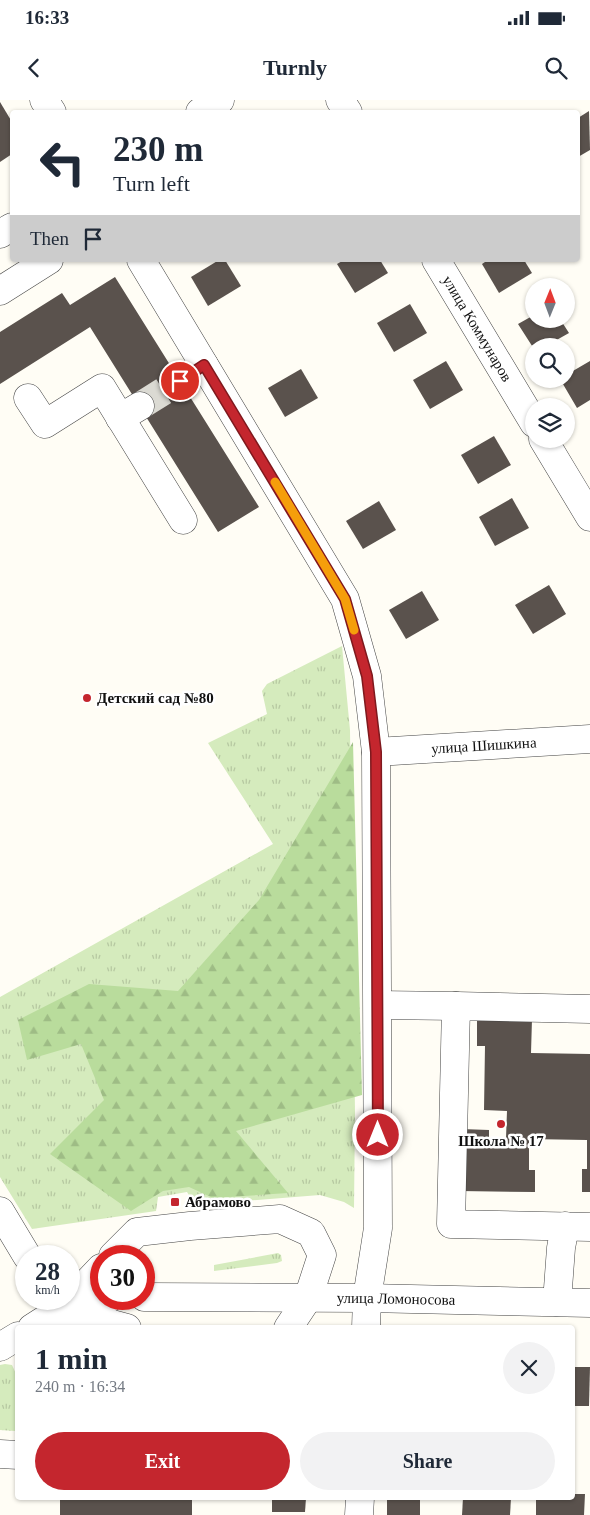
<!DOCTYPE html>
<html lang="en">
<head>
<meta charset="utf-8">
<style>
  :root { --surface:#fff; --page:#f2f2f3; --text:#1f2937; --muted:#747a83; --accent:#c4262e }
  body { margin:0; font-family:Georgia,serif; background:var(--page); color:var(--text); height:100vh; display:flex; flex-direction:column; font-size:19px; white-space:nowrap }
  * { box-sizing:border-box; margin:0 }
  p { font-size:16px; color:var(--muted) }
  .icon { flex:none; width:28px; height:28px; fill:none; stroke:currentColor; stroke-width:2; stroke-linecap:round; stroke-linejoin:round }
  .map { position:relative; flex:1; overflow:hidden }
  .drawer { position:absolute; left:15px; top:1225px; width:560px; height:175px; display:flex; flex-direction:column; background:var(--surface); border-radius:5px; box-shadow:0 1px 4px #0004 }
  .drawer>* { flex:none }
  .top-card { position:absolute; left:10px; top:10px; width:570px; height:152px; border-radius:5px; box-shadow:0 1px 4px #0004; background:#fff; color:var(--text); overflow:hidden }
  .needle { width:32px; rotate:1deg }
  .buttons { position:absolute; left:525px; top:178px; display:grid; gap:10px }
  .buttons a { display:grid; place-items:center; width:50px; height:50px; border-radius:50%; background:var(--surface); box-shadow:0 1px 4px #0004; font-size:25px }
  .speed { position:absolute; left:15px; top:1145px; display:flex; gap:10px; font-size:25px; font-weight:700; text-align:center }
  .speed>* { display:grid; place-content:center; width:65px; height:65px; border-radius:50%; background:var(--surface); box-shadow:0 1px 4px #0004; line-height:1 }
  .speed small { font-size:12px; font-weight:400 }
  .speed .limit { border:8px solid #d22; background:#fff; color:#111 }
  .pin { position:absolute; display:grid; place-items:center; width:42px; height:42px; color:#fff; margin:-21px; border:2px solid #fff; border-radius:50%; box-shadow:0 1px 5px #0007 }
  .me { position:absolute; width:55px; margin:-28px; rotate:0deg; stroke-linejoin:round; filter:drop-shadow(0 0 4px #0008) }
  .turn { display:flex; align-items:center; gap:18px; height:105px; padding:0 20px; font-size:22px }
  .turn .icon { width:65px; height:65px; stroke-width:2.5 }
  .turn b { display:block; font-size:35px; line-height:42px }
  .then { display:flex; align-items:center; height:48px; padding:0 20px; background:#0003; gap:10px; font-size:19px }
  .round { display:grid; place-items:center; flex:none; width:52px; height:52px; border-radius:26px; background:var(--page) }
  .headline { display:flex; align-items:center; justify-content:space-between; height:85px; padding:0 20px }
  h1 { font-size:30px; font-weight:800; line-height:38px }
  .action { display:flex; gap:10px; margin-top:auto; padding:10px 20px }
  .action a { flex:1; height:58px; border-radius:30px; background:var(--accent); color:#fff; font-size:20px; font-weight:800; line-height:58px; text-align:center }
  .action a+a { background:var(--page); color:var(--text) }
  .status { display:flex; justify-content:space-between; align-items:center; height:35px; padding:0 25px; background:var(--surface); direction:ltr }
  .status svg { height:14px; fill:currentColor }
  header { display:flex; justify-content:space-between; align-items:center; height:65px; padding:0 20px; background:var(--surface); font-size:22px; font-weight:800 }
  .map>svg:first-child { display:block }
  .grass { fill:url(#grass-tufts) }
  .forest { fill:url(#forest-firs) }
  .building { fill:#5a524d }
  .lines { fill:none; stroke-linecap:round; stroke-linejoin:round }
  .minor-tunnel { stroke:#dbdad3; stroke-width:28; stroke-dasharray:28 14; stroke-linecap:butt }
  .minor-casing { stroke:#444; stroke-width:29 }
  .minor { stroke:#fff; stroke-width:28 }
  .route-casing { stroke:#7f191e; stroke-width:12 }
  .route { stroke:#c4262e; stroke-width:9 }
  .slow { stroke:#f59e0b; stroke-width:9 }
  .poi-dot { fill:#c4262e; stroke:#fff; stroke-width:2 }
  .labels { text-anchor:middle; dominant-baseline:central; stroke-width:5; stroke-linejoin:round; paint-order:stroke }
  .street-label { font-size:15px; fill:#111; stroke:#fff }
  .poi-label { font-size:15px; font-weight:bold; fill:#111; stroke:#fff; text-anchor:start }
</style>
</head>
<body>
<div class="status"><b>16:33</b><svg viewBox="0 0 49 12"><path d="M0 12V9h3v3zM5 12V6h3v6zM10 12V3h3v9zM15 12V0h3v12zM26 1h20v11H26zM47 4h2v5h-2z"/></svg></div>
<header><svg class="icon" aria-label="back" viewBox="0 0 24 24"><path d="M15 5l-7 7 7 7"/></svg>Turnly<svg class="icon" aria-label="search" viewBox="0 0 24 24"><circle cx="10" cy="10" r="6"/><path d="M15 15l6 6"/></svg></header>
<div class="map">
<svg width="590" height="1415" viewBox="0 0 590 1415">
  <defs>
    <pattern id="grass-tufts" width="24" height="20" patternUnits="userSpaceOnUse" patternTransform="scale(1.25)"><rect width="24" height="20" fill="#d5ebbd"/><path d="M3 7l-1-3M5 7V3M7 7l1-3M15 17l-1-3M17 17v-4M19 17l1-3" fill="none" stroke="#b6c8a1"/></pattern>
    <pattern id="forest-firs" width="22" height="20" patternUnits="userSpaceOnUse" patternTransform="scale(1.25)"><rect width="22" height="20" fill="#b9dc9c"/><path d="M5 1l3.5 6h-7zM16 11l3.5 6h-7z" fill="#9ebc85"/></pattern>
  </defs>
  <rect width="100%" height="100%" fill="#fffdf5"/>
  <g class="grass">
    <polygon points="342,546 350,630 355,1012 354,1108 344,1102 320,1095 195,1105 187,1092 158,1097 156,1111 32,1129 0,1077 0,897 273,744 208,643 267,614 262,591 267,584"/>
    <polygon points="278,1153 281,1155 282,1161 277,1163 214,1171 214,1165"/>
    <polygon points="5,1264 12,1265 17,1276 18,1331 15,1331 0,1330 0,1265"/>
  </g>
  <polygon class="forest" points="353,642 362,995 236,1031 288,1093 213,1098 189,1087 163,1091 131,1111 50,1054 104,1000 81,944 27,960 18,920 89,884 178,891 259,800"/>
  <g class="building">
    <polygon points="0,2 12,22 12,54 0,62"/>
    <polygon points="589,11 590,50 578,57 578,18"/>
    <polygon points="219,160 225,160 241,186 208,206 191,177"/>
    <polygon points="344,160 380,160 388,173 355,193 337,164"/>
    <polygon points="488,160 524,160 532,173 499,193 482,164"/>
    <polygon points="115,177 259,407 218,432 90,227 0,284 0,232 62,193 70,205"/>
    <polygon points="410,204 427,233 394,252 377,223"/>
    <polygon points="534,215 534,219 560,219 569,233 546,246 534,246 534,249 518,224"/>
    <polygon points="446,261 463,290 430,309 413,280"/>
    <polygon points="590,261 590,300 577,308 560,279 566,279 566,275"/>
    <polygon points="301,269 318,298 285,317 268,288"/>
    <polygon points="494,336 511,365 478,384 461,355"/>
    <polygon points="512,398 529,428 495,446 479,417"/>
    <polygon points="379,401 396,430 363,449 346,421"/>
    <polygon points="549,485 566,514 533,534 515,505"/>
    <polygon points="422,491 439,520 406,539 389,510"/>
    <polygon points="477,918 532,919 531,953 590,954 590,1092 582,1092 582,1069 587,1069 587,1040 529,1039 529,1070 535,1070 535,1092 460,1091 461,1029 489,1030 489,1038 506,1038 507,1011 484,1010 485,946 477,946"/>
    <polygon points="572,1267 590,1267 589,1306 572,1306"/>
    <polygon points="572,1394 585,1394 584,1415 536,1415 536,1398 572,1398"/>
    <rect x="60" y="1398" width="132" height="17"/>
    <polygon points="272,1398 306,1398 305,1412 272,1412"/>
    <polygon points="463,1398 511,1398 510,1415 462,1415"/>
    <rect x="387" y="1399" width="33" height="16"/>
  </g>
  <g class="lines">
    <polyline class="minor-tunnel" points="140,306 180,281"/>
    <g class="minor-casing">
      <g id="minor">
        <polyline points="44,0 52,12"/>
        <polyline points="340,0 348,12"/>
        <polyline points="200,12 220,0"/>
        <polyline points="0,134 12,127"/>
        <polyline points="141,160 345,499 367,576 376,652 378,1128 367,1198 366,1228"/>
        <path id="s1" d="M 436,160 L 534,323"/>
        <polyline points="0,191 49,160"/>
        <polyline points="180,281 204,265"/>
        <polyline points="28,298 45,324 102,288 183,420"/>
        <polyline points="120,318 140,306"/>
        <polyline points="543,339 590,417"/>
        <path id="s2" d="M 376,652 L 590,639"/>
        <polyline points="378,905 456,906"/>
        <polyline points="590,909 456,906 451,1124 590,1127"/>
        <polyline points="0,1111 27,1156"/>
        <polyline points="113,1156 137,1132 190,1126 280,1119 311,1133 322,1155 308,1198 288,1228"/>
        <path id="s3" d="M 144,1197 L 367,1198 L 590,1203"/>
        <polyline points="557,1202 561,1148 565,1126"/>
        <polyline points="60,1211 101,1168"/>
        <polyline points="64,1211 127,1228"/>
        <polyline points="32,1228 60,1210 108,1199"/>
        <polyline points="0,1247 18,1236"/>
        <polyline points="0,1354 18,1355"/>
        <polyline points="359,1415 360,1398"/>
      </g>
    </g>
    <use href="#minor" class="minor"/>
  </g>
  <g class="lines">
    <g class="route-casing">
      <polyline id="route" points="180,281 204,265 345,499 367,576 376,652 378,1035"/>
    </g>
    <use href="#route" class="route"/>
    <polyline class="slow" points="275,382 345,499 354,530"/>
  </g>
  <g class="poi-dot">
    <circle cx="87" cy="598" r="5"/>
    <circle cx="501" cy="1024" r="5"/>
    <rect x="170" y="1097" width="10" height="10" rx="2.5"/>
  </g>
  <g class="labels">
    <g class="street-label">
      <text stroke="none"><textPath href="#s1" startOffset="80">улица Коммунаров</textPath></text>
      <text stroke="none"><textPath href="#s2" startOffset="108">улица Шишкина</textPath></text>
      <text stroke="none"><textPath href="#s3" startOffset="252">улица Ломоносова</textPath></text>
    </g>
    <g class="poi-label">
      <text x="97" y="598">Детский сад №80</text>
      <text x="501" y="1041" text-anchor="middle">Школа № 17</text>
      <text x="185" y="1102">Абрамово</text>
    </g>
  </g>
</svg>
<div class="buttons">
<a><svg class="needle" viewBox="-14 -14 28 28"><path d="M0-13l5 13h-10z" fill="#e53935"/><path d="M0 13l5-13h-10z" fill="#747a83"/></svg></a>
<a><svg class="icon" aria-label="search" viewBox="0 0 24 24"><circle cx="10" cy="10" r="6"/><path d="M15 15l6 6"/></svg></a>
<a><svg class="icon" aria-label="layers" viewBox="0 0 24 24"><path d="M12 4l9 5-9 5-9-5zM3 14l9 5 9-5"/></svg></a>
</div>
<div class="speed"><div>28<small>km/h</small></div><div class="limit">30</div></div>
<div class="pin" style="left:180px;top:281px;background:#d93025"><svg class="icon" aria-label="arrive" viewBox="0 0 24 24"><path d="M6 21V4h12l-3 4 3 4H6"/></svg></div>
<svg class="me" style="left:378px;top:1035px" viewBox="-20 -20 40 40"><circle r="17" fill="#c4262e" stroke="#fff" stroke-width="3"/><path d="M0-11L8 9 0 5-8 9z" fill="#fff"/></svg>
<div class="top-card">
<div class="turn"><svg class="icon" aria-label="left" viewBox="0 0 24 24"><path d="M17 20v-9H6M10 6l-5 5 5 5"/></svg><div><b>230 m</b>Turn left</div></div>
<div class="then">Then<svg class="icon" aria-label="arrive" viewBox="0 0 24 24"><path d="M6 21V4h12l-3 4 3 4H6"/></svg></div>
</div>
<section class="drawer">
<div class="headline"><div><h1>1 min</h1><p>240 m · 16:34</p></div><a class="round"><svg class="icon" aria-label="close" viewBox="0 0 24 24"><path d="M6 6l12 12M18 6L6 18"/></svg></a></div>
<div class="action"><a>Exit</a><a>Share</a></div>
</section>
</div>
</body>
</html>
